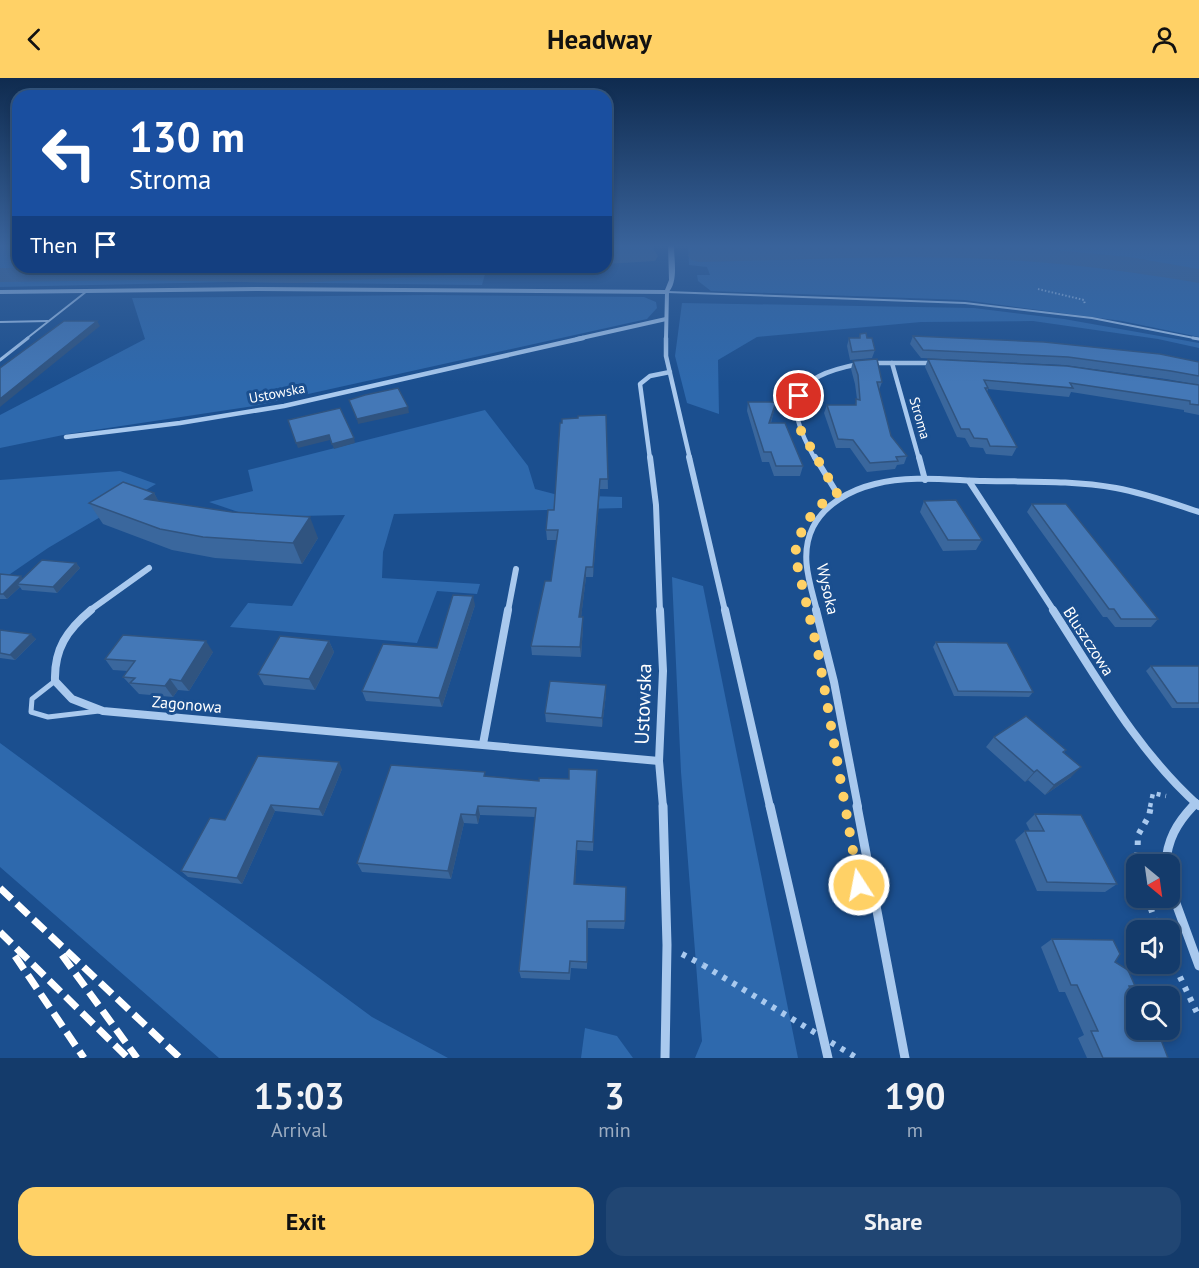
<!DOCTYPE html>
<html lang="en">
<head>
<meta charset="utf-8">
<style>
  :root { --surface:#143b6b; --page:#214673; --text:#f1f3f6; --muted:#9dadc1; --line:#33557e; --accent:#ffd166 }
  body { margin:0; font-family:"PT Sans",sans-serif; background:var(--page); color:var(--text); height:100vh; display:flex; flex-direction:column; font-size:22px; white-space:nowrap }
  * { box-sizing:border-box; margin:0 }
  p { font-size:20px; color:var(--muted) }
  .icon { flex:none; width:33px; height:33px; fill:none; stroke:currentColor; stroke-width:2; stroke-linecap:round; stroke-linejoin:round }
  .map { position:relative; height:980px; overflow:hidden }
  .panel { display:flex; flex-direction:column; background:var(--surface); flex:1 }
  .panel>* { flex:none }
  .guide { position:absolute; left:12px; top:12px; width:600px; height:183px; border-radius:18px; box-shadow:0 3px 9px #0003,0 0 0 2px var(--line); background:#1a4fa0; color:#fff; overflow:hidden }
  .needle { width:39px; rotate:151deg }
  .buttons { position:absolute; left:1126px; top:776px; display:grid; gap:12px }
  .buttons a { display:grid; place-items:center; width:54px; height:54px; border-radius:12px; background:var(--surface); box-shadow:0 3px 9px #0003,0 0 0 2px var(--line); font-size:30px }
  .pin { position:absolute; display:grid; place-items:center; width:51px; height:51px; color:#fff; margin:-26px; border:3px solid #fff; border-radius:50%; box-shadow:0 2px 6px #0007 }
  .me { position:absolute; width:66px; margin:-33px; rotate:349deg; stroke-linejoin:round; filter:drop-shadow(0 0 4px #0008) }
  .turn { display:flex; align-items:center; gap:21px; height:126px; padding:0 18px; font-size:27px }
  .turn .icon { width:78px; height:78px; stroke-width:2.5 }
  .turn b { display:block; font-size:42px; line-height:51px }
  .then { display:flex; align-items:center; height:57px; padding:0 18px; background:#0003; gap:12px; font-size:22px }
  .eta { display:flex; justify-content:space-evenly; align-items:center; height:102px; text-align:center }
  .eta b { font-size:36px; font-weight:700; line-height:42px }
  .primary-button { display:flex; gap:12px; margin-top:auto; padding:12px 18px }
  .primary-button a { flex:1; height:69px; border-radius:18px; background:var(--accent); color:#111; font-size:24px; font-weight:700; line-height:69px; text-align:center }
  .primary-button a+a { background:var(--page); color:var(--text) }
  header { display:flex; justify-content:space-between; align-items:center; height:78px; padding:0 18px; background:var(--accent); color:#111; font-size:27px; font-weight:700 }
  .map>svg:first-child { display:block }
  .green { fill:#2e69ad }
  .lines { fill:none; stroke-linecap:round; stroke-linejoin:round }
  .river { fill:#3c6290; fill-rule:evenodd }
  .path-far2 { stroke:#a9c9ee; stroke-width:2; stroke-dasharray:1.5 2; stroke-linecap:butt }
  .path-far1 { stroke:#a9c9ee; stroke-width:4.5; stroke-dasharray:4 5; stroke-linecap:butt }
  .path { stroke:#a9c9ee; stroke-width:6; stroke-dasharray:4.5 7; stroke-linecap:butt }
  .service-far2 { stroke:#a9c9ee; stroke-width:2 }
  .service-far1 { stroke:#a9c9ee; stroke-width:3 }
  .service { stroke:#a9c9ee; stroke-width:5 }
  .minor-far4 { stroke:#a9c9ee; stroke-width:4 }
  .minor-far3 { stroke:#a9c9ee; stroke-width:4.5 }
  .minor-far2 { stroke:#a9c9ee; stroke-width:6 }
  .minor-far1 { stroke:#a9c9ee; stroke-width:8 }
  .minor { stroke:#a9c9ee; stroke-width:9 }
  .tertiary { fill:#a9c9ee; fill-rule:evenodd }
  .rail { stroke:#fff; stroke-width:7; stroke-dasharray:16 7; stroke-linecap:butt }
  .path-bridge { stroke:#a9c9ee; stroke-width:6; stroke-dasharray:4.5 7; stroke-linecap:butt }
  .wall { fill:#3a679d }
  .shaded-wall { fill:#305480 }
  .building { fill:#4478b7; stroke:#305480; stroke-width:1.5 }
  .route { stroke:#ffd166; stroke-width:10; stroke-dasharray:0 18 }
  .labels { text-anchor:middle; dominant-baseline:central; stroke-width:6; stroke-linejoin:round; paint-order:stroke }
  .far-street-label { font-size:14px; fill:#fff; stroke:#1b4f8f }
  .street-label { font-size:16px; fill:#fff; stroke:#1b4f8f }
  .near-street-label { font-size:20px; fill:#fff; stroke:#1b4f8f }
</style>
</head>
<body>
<header><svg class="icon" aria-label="back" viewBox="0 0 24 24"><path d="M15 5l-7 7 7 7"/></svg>Headway<svg class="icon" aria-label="person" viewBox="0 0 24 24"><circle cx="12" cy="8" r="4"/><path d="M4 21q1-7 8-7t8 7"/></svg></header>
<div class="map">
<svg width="1199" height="980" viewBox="0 0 1199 980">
  <rect width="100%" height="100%" fill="#1b4f8f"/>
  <g class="green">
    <polygon points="0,168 18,168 18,189 487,189 482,207 231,204 0,209"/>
    <polygon points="606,168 654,168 654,176 606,178"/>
    <polygon points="688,168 1199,168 1199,259 1122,243 964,222 711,213 698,203 697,197 710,197 707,189 689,187"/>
    <polygon points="429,217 644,219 656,224 657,230 647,241 254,328 68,356 0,370 0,337 145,261 132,220"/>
    <polygon points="682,225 974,230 1064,241 1199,265 1199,270 1158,261 1033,243 921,244 757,259 718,282 719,336 687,325 675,278"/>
    <polygon points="485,332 528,388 535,411 558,417 622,419 622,430 394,436 383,474 382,500 480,506 477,516 437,513 417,565 230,549 248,525 292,528 345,437 253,439 209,424 253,413 248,392"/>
    <polygon points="120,393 156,406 48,470 0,503 0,402"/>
    <polygon points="672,499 703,508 798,980 695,980 702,963 681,694"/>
    <polygon points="0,665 372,939 448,980 219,980 0,789"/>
    <polygon points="585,950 617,958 633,980 581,980"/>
  </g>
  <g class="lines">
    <g class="river">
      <path d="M 859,168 L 1022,169 L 1129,179 L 1199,191 L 1199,205 C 1140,195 1082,187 1023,183 C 915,175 807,182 699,184 L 691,182 L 688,177 L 691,172 L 699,170 Z"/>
      <polygon points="647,171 655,173 658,178 655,183 606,186 606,172"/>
      <polygon points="199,189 482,189 478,194 470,196 296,205 138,202 0,204 0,190"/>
    </g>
    <polyline class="path-far2" points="1038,211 1084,222 1085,227"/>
    <polyline class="path-far1" points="1150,729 1153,715 1166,718"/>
    <g class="path">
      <polyline points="1137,790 1138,757 1149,738 1151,728"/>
      <polyline points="1147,819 1158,852"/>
      <polyline points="682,876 703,887"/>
      <polyline points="1170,878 1199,939"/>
    </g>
    <g class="service-far2">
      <polyline points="667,214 965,225 1092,240 1199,261"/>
      <polyline points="0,244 48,243"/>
      <polyline points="26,261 87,213"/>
    </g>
    <g class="service-far1">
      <polyline points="1193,260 1199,261"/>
      <polyline points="0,282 28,260"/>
    </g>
    <polyline class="service" points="55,603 32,621 31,634 48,639 99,633"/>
    <g class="minor-far4">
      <polyline points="577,261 666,241"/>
      <polyline points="666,261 667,214"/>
    </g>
    <g class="minor-far3">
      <polyline points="666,260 666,278 690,381"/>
      <polyline points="869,285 934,285"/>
      <polyline points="892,285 919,381"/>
      <polyline points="66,359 180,345 284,328 583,260"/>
      <polyline points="650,381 640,306 650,298 670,294"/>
      <path d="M 815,381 C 782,323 791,299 859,286"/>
    </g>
    <g class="minor-far2">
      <polyline points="650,379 656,427 660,533"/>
      <polyline points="689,379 725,533"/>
      <polyline points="815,379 840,420"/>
      <polyline points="919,379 925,402"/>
      <polyline points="969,403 1054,533"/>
      <polyline points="89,533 149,490"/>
      <polyline points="508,533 516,491"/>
      <path d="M 817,533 C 810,505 799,477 813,449 C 825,426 850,412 875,406 C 910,397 948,402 984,403 C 1028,404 1072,402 1116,410 C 1144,415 1172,425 1199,434"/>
    </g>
    <g class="minor-far1">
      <path d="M 91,532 C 67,552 54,571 55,603 L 72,621 L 103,633 L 659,683"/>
      <polyline points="660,532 663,593 659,683 663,729"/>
      <polyline points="725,532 770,729"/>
      <polyline points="816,532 834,604 858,729"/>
      <path d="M 1053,532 C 1097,600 1138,674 1199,728"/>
      <polyline points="483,666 508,532"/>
      <polyline points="1192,729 1196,725"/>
    </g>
    <g class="minor">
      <polyline points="663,728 667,867 665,980"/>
      <polyline points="770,728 828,980"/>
      <polyline points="857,728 905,980"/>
      <path d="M 1166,786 C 1167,762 1177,745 1193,728"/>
      <polyline points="1170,809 1199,888"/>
    </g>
    <path class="tertiary" d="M 668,168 L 674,168 C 674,183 679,205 667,216 L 258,213 L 0,216 L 0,212 L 258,209 L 665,212 L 669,202 Z"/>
    <g class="rail">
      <polyline points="0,810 180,980"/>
      <polyline points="0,854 128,980"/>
      <polyline points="62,877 137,980"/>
      <polyline points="15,878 84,980"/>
    </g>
    <polyline class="path-bridge" points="703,887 857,980"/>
  </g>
  <g class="wall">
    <polygon points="860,256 867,260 875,272 872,280 850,282 847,268 849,260 859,260"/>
    <polygon points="913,258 1199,284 1199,337 1184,334 1184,332 1071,314 1069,319 988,311 987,314 1017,369 1012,378 986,376 983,370 970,369 965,360 957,359 925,289 928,281 1199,307 1166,301 1064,287 921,280 910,266"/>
    <polygon points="853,283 882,304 879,312 891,358 907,378 904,386 897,387 895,391 867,394 850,370 836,370 824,335 827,327 855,327 857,321 855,306 851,291"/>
    <polygon points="748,324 776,324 771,345 803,388 800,398 774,398 769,384 762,384 747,333"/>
    <polygon points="606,337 608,411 600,411 593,499 586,499 581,539 583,549 581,579 532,577 531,568 551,503 557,462 547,462 546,452 554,432 578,340"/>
    <polygon points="154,415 158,423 318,460 302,486 215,480 172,472 103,446 89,425"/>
    <polygon points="924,423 982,462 976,472 943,473 920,434"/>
    <polygon points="1032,426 1158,541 1151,549 1115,549 1107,539 1103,539 1027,434"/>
    <polygon points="76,485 80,490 57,515 22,512 20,509 7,521 0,521 0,496 23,501"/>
    <polygon points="475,527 442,629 366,623 362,613 437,570"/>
    <polygon points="0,552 36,561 15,582 0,580"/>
    <polygon points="329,563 334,574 315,612 264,607 258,596"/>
    <polygon points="936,564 1033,614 1029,619 954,618 933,569"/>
    <polygon points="213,574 189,613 178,612 173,619 139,616 123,599 128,593 113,592 105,581"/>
    <polygon points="1151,588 1199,588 1199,630 1172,630 1146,593"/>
    <polygon points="606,616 602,649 546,644 545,635"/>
    <polygon points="994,659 1066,672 1064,675 1071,699 1045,717 1028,702 1025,704 986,669"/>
    <polygon points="342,691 323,738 275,733 242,806 188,799 181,793 225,742"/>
    <polygon points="597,692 593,773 577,772 575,806 625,843 624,851 588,850 587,891 571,890 570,902 521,900 519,893 535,739 480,737 478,746 464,745 451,801 362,794 357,785 486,698 539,703 569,701"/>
    <polygon points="1035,736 1117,806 1105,814 1037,813 1015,762 1025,753 1030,753 1026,745"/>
    <polygon points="1052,861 1115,884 1135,908 1130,910 1137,951 1168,980 1087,980 1078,960 1084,957 1065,914 1059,914 1041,869"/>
  </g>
  <g class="shaded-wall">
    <polygon points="97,243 100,248 0,329 0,321"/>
    <polygon points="776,324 774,334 767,354 769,345"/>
    <polygon points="408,329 409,335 358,346 357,341"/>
    <polygon points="329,357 330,362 298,370 296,365"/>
    <polygon points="354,360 355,365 334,371 332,366"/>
    <polygon points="600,401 600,411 593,499 593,489"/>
    <polygon points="154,415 166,436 145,421"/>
    <polygon points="310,439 318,460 302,486 293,465"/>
    <polygon points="76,485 80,490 57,515 53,509"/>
    <polygon points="586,489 586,499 580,549 579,539"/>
    <polygon points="21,498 25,504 17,506 20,509 7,521 3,516"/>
    <polygon points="473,518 475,527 442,629 439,620"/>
    <polygon points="583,539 583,549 581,579 580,569"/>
    <polygon points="31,556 36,561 15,582 10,577"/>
    <polygon points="206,563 213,574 189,613 181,603"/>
    <polygon points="329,563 334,574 315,612 309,601"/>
    <polygon points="170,601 178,612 173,619 165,608"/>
    <polygon points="606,607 606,616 602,649 602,640"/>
    <polygon points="339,684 342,691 323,738 319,731"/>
    <polygon points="1081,689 1071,699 1045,717 1054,707"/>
    <polygon points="597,692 597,701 593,773 593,764"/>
    <polygon points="1037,692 1028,702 1025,704 1034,694"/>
    <polygon points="271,727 275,733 242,806 237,800"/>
    <polygon points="478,728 480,737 478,746 476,737"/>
    <polygon points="461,736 464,745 451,801 448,793"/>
    <polygon points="577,763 577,772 575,815 574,806"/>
  </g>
  <g class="building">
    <polygon points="64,243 97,243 0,321 0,290"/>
    <polygon points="866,255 867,260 872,260 875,272 852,274 849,260 860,260 860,256"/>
    <polygon points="913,258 1044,264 1160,276 1199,284 1199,298 1171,293 1068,279 923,272"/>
    <polygon points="877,281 882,304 877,304 891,358 907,378 896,379 898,383 870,385 853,362 838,361 827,327 856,327 856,321 860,322 858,297 853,283"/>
    <polygon points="928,281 1067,288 1199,307 1199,327 1190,326 1190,323 1070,305 1073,310 984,302 988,310 985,310 1017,369 990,368 987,361 974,360 969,351 961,351"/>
    <polygon points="398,310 408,329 357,341 349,322 365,317"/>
    <polygon points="748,324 776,324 769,345 785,345 803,388 776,388 771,374 764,374"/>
    <polygon points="340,330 354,360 332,366 329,357 296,365 288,342"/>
    <polygon points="606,337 608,401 600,401 593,489 586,489 579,539 583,539 580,569 531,568 545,503 551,503 558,452 546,452 548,432 554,432 560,345 562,345 562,341 578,340 578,338"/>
    <polygon points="123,404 154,415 145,421 232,434 310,439 293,465 203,459 160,451 89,425"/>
    <polygon points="956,422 982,462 948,462 924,423"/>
    <polygon points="1032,426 1066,426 1158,541 1121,541 1114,531 1109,531"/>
    <polygon points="42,482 76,485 53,509 17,506"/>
    <polygon points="0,496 21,498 3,516 0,516"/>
    <polygon points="453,517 473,518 439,620 362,613 383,566 437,570"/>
    <polygon points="0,552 31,556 10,577 0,575"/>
    <polygon points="123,557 206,563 181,603 170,601 165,608 130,605 135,600 123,599 135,583 105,581"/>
    <polygon points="280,558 329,563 309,601 258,596"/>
    <polygon points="936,564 1007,565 1033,614 958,613"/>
    <polygon points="1151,588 1199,588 1199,625 1177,625"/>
    <polygon points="550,603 606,607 602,640 545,635"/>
    <polygon points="1026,638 1066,672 1063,674 1081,689 1054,707 1037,692 1034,694 994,659"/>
    <polygon points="258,678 339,684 319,731 271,727 237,800 181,793 210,740 225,742"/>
    <polygon points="391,687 485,694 484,698 539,703 539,700 569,701 569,691 597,692 593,764 577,763 574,806 626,809 625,843 587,843 587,884 570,883 569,895 519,893 536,730 478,728 476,737 461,736 448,793 357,785"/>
    <polygon points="1035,736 1081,737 1117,806 1047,804 1025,753 1044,753"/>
    <polygon points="1052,861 1113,862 1120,876 1115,884 1128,892 1135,908 1129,908 1137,926 1137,951 1149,951 1150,954 1158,954 1168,980 1103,980 1091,953 1098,953 1077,907 1071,907"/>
  </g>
  <linearGradient id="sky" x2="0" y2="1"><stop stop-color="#0f2b4f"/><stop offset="0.55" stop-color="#39639b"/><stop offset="1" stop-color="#39639b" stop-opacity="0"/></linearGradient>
  <rect width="1199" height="305" fill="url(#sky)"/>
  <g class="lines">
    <path class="route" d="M 799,318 L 796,339 L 800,351 L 837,415 C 815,427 797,453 795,478 L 818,574 L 859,807"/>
  </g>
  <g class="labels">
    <g class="far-street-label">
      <text transform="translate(277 315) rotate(-11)">Ustowska</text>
      <text transform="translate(920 340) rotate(74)">Stroma</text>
    </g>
    <g class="street-label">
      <text transform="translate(828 511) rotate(77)">Wysoka</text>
      <text transform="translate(1089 563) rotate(57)">Bluszczowa</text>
      <text transform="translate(187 626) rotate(5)">Zagonowa</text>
    </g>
    <g class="near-street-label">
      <text transform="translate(643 626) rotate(-88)">Ustowska</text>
    </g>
  </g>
</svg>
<div class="buttons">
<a><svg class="needle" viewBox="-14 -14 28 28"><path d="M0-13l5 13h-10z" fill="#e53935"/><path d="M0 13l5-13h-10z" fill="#9dadc1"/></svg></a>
<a><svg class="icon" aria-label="sound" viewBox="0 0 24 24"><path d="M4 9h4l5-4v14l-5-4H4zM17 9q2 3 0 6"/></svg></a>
<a><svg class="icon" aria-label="search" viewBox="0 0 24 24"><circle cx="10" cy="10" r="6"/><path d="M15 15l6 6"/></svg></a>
</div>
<div class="pin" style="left:799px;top:318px;background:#d93025"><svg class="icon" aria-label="arrive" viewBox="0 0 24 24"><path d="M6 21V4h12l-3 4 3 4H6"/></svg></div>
<svg class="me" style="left:859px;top:807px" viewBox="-20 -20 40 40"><circle r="17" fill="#ffd166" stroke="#fff" stroke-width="3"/><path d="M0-11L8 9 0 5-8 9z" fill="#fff"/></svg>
<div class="guide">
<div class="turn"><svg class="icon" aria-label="left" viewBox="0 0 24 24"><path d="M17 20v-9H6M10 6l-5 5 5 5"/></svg><div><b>130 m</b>Stroma</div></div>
<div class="then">Then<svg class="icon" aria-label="arrive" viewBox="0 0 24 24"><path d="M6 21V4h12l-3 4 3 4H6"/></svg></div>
</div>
</div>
<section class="panel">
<div class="eta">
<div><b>15:03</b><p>Arrival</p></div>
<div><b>3</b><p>min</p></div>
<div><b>190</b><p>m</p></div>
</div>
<div class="primary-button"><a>Exit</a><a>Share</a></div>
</section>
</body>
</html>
